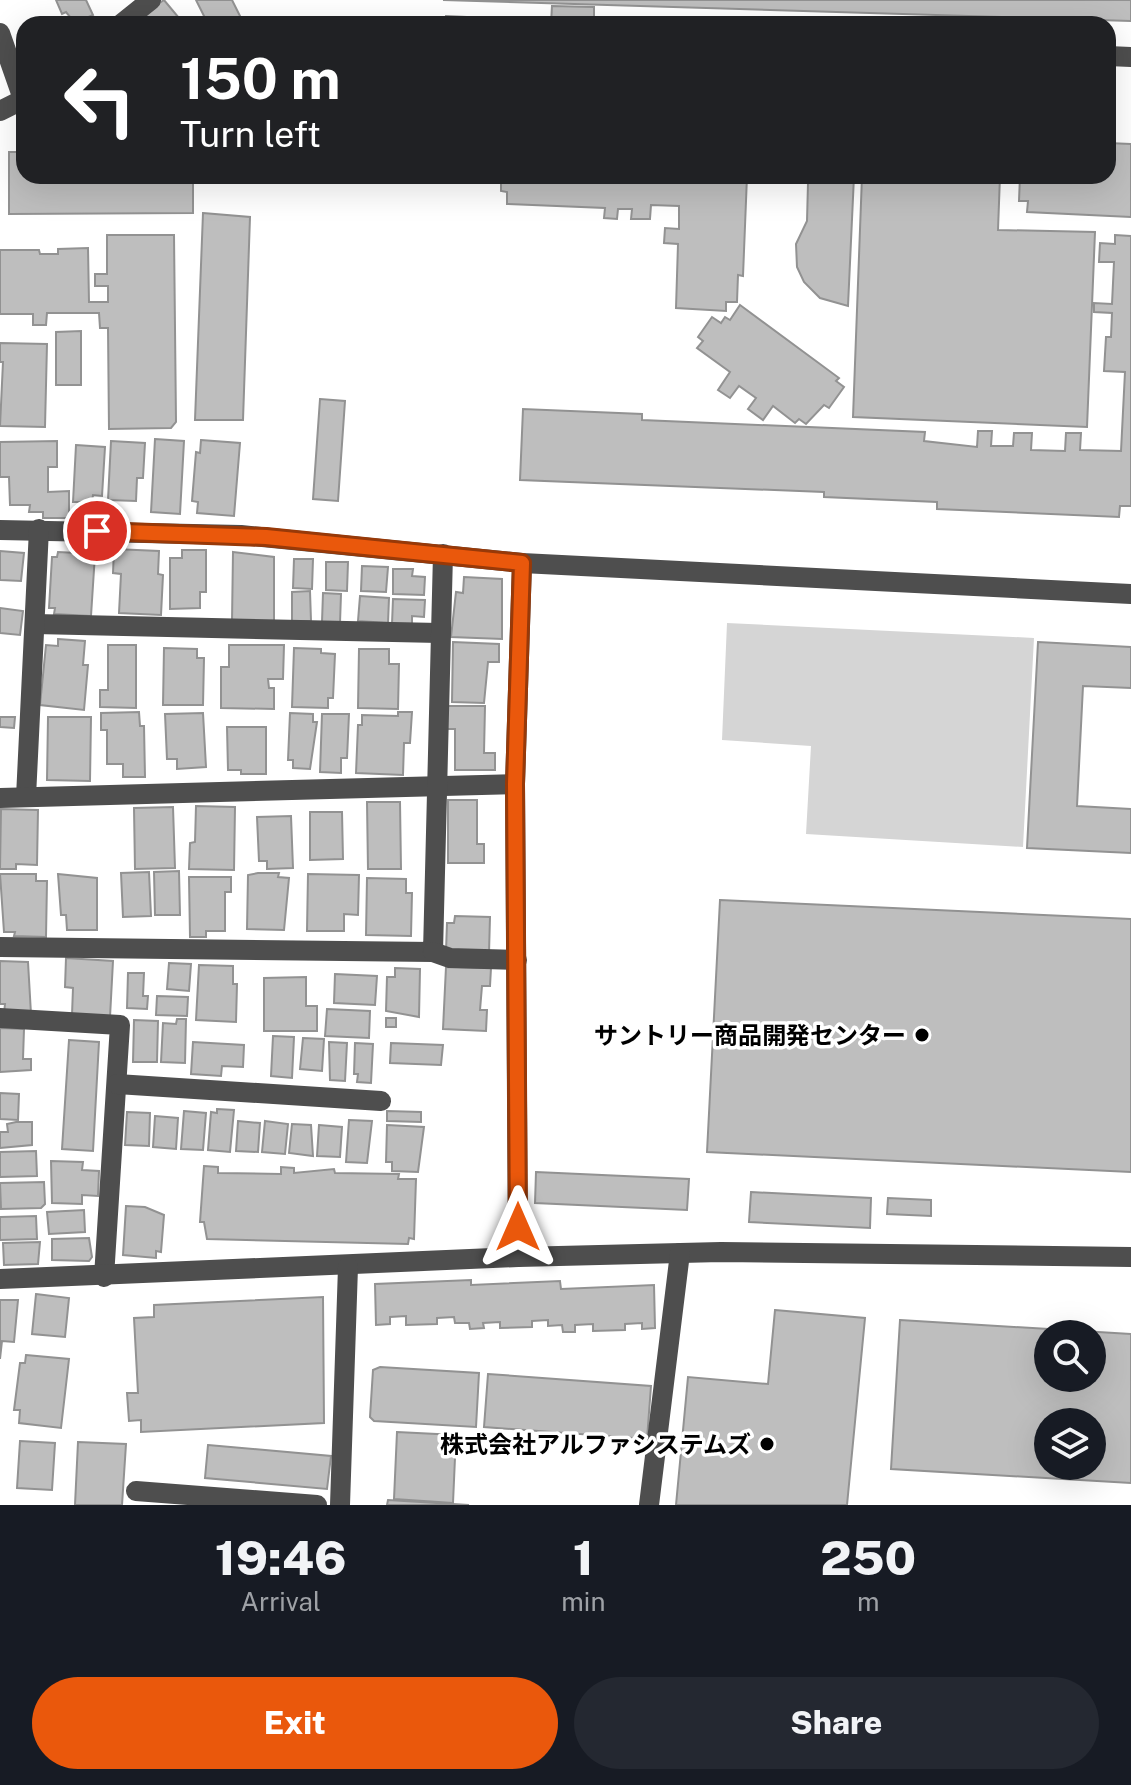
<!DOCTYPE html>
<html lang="en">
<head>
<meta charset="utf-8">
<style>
  :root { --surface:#171b24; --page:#242831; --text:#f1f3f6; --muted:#9ea1a6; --accent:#ea580c }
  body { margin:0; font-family:"Public Sans","Noto Sans JP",sans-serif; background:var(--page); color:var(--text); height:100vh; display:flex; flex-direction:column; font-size:30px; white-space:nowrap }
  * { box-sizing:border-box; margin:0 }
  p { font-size:26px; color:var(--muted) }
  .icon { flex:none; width:44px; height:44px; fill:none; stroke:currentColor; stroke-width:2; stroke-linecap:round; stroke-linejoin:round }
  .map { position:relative; height:1505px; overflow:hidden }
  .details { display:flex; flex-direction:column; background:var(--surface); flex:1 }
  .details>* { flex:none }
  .banner { position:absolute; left:16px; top:16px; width:1100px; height:168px; border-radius:24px; box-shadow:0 8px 32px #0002; background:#202124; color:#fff; overflow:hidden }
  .controls { position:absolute; left:1034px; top:1320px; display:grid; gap:16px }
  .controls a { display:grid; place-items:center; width:72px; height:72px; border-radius:50%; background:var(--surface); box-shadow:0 8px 32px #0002; font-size:40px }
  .pin { position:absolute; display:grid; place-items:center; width:68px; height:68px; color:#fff; margin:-34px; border:4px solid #fff; border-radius:50%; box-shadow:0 2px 8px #0007 }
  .me { position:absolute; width:88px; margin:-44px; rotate:0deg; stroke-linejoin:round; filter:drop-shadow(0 0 6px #0008) }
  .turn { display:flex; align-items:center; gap:28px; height:168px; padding:0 32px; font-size:36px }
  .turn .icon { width:104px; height:104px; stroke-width:2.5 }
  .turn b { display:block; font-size:56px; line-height:68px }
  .eta { display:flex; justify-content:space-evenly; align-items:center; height:136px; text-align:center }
  .eta b { font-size:48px; font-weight:800; line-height:56px }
  .action { display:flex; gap:16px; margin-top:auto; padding:16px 32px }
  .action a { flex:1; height:92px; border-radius:48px; background:var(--accent); color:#fff; font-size:32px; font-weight:800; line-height:92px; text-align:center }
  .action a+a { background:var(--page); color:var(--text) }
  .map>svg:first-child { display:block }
  .green { fill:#d5d5d5 }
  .building { fill:#bebebe; stroke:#929292; stroke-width:2; fill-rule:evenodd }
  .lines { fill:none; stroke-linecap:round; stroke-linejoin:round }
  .minor { stroke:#4e4e4e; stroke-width:20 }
  .route-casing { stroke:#983908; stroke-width:20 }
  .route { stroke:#ea580c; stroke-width:14 }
  .poi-dot { fill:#000; stroke:#fff; stroke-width:3 }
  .labels { text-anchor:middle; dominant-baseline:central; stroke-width:7; stroke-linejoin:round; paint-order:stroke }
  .poi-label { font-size:24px; font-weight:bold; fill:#000; stroke:#fff; text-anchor:end }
</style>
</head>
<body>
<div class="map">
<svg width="1131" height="1505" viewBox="0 0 1131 1505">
  <rect width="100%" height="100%" fill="#fff"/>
  <polygon class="green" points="727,623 1034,638 1023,847 806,834 811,746 722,740"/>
  <g class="building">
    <polygon points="56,0 86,0 93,15 75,23 66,12 62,14"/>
    <polygon points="164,0 184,24 129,24"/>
    <polygon points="196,0 232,0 244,24 208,24"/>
    <polygon points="443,0 1131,0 1131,21"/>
    <polygon points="552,6 594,7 594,24 551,24"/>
    <polygon points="446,16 466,17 466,24 445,24"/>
    <polygon points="1108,143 1131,144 1131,217 1027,212 1028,201 1019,201 1020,176 1108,176"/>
    <polygon points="9,152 24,152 24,176 193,176 193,213 9,214"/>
    <polygon points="501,176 747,176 743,276 738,275 737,302 726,302 726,311 676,308 678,244 664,243 665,228 679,229 679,206 651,205 650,219 631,219 632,209 618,209 617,219 604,218 605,208 507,204 507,192 501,191"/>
    <polygon points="752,176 854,176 848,306 820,298 804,282 797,267 796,244 807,221 808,183 752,180"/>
    <polygon points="862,176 1000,176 998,230 1095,232 1087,427 853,417"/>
    <polygon points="203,213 250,217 243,420 195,420"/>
    <polygon points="107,235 174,235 176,422 171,428 109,429 108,328 100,328 99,313 47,313 46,325 33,325 33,314 0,314 0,250 39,250 40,254 58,254 58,249 88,248 89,302 108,302 108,286 95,286 95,274 107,274"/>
    <polygon points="1115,235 1131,236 1131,506 1120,506 1119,517 937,509 937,502 824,497 824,492 520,480 523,409 642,414 642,420 925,432 924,441 977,447 978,431 992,431 991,446 1013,446 1014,433 1032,433 1031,450 1065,451 1066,433 1081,433 1080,450 1121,451 1125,372 1104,371 1106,337 1111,337 1112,313 1094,312 1094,303 1112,304 1114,262 1099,262 1100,243 1115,244"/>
    <polygon points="740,305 839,378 836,381 844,387 829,408 824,405 806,424 799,419 795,423 773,406 763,420 748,409 756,398 739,386 730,398 718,390 730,372 697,348 703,341 698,337 712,317 721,323 725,317 730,320"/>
    <polygon points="81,331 81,385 56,385 56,332"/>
    <polygon points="0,343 47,344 45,427 0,426 3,362 0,362"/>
    <polygon points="320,399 345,401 338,501 313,499"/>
    <polygon points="155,439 184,441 180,514 151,512"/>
    <polygon points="201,440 240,443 234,516 197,513 198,502 192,501 196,452 200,453"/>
    <polygon points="57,441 57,467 48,467 48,492 69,491 69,518 43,518 43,512 29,512 30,505 10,505 9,477 0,477 0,442"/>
    <polygon points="111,441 145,443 143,478 137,478 136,501 108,500"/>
    <polygon points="76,445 105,447 102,496 93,495 92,502 73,502"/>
    <polygon points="114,549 159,551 158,574 163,575 161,615 119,613 121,574 113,573"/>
    <polygon points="182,550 206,550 206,592 200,592 200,608 170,609 170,558 182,558"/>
    <polygon points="0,551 24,553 21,581 0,580"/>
    <polygon points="58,552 95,554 91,616 54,614 55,608 49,608 52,557 57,557"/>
    <polygon points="233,552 274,557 274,621 232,621"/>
    <polygon points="294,559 313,559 312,589 293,588"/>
    <polygon points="326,562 348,562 347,591 326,590"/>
    <polygon points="362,566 388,567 386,592 361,591"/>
    <polygon points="393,569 413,569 412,576 425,577 424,595 393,594"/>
    <polygon points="464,577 502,579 502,639 451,637 456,592 463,593"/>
    <polygon points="310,591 311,621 292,621 292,592"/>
    <polygon points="323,593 341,594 340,623 322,622"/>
    <polygon points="360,596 389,598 388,623 358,621"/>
    <polygon points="393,599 425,600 424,617 412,616 412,624 392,624"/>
    <polygon points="0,608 23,611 20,635 0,633"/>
    <polygon points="58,639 85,641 83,665 88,665 84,710 40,705 46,645 58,646"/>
    <polygon points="453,642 499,644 499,662 488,662 484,703 452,702"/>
    <polygon points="1038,642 1131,647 1131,688 1083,686 1077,806 1131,809 1131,853 1027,848"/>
    <polygon points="108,645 136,645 136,708 100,707 100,690 108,690"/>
    <polygon points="229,645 284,645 283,679 268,679 269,688 274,688 274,709 221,708 221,667 229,667"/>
    <polygon points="164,648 197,649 197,658 204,658 203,705 163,705"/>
    <polygon points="294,648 321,649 321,653 335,654 333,698 328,698 328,708 292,707"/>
    <polygon points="359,649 389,649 389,664 399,664 398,709 358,708"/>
    <polygon points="447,706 485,706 484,753 495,753 495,770 455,770 455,729 447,729"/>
    <polygon points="139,712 140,726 144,726 145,777 123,777 123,764 107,764 107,730 101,730 101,713"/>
    <polygon points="398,712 412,712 410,743 404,743 403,775 356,773 358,725 362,725 362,715 398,716"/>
    <polygon points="203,713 206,767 177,769 177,759 167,759 165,714"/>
    <polygon points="290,713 313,714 313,722 317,722 310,769 293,768 293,760 288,760"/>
    <polygon points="322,714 349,714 347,758 341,758 341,773 320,772"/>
    <polygon points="0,717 15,717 14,728 0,727"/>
    <polygon points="48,717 91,717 90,781 47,780"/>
    <polygon points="227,727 266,727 266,774 241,774 241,770 228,770"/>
    <polygon points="448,800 477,800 477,844 484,844 484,863 448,863"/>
    <polygon points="367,802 400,802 401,869 368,869"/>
    <polygon points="196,806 235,807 234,870 189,869 190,843 195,842"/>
    <polygon points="173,807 175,868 135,869 134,808"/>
    <polygon points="1,809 38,810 37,865 16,864 16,869 0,869"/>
    <polygon points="310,812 342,812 343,859 310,860"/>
    <polygon points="291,816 293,868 267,869 267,861 259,861 257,817"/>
    <polygon points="179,871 180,915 155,915 154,872"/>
    <polygon points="149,872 151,916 123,917 121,873"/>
    <polygon points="258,873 279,873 278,877 289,878 284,930 247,929 248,875"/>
    <polygon points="0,874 36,874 36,881 47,881 46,937 14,936 15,932 4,932"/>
    <polygon points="58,874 97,878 97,930 67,930 66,915 61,915"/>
    <polygon points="308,874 359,875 358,915 344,914 344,931 307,931"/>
    <polygon points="189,877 231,877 231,892 225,892 225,931 206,931 206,937 190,937"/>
    <polygon points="367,878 406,879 406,893 412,893 411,936 366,935"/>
    <polygon points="720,900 1131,919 1131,1172 707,1152"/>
    <polygon points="455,916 490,917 489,953 446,951 447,923 454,923"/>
    <polygon points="66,958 113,961 110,1017 72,1015 73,988 65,987"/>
    <polygon points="0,961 28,962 31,1014 4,1013 5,1004 0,1004"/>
    <polygon points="169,963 191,964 189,991 167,989"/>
    <polygon points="199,965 233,966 233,984 237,984 236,1022 196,1020"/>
    <polygon points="446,967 491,968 490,986 482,986 480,1010 487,1010 486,1031 443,1029"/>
    <polygon points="395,968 420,969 419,1017 386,1011 387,977 395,977"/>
    <polygon points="128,973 144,973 143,996 148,996 147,1009 127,1008"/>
    <polygon points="335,974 377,976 375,1005 334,1003"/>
    <polygon points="306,977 306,1006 317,1006 317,1031 264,1031 264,978"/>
    <polygon points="157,996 188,997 187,1016 156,1015"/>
    <polygon points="327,1009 370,1011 369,1038 325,1036"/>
    <rect x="386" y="1018" width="10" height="9"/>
    <polygon points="177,1019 186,1019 185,1063 161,1062 163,1023 176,1024"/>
    <polygon points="134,1020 158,1021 157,1062 133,1062"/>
    <polygon points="0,1028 24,1029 23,1059 31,1059 31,1070 0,1072"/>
    <polygon points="273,1036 294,1037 292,1078 271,1076"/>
    <polygon points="303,1038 324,1039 322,1071 300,1069"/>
    <polygon points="69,1040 99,1042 93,1151 62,1149"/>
    <polygon points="193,1042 244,1045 243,1067 222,1066 221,1076 191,1074"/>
    <polygon points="329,1042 347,1043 345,1081 330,1080"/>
    <polygon points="355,1043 373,1044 371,1083 357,1082 358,1074 354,1074"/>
    <polygon points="391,1043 443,1045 441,1065 390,1063"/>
    <polygon points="0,1093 19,1094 18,1120 0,1119"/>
    <polygon points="217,1109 234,1110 230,1152 208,1150 211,1112 217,1113"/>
    <polygon points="184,1111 206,1113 203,1150 181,1149"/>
    <polygon points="387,1111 421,1112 421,1122 387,1121"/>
    <polygon points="127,1112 150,1113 149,1146 125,1145"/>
    <polygon points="155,1116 178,1118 176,1149 153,1147"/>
    <polygon points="349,1120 372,1121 367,1163 346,1162"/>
    <polygon points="238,1121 260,1123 258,1152 236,1151"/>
    <polygon points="265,1121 288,1124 285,1154 262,1152"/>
    <polygon points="16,1122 32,1122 32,1145 0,1148 0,1132 8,1132 7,1124"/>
    <polygon points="292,1124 311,1125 313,1156 289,1153"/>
    <polygon points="319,1125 342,1127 340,1157 317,1156"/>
    <polygon points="387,1125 424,1127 418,1172 392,1171 392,1162 386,1162"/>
    <polygon points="36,1151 37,1176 0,1177 0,1152"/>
    <polygon points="51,1161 83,1162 82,1170 99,1171 98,1196 82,1195 82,1204 52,1203"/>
    <polygon points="204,1166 218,1167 218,1173 281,1174 281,1167 294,1168 294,1173 334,1169 335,1173 399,1174 398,1179 416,1179 414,1239 409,1238 408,1244 207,1239 204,1222 200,1222"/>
    <polygon points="536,1172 689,1179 687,1210 535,1203"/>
    <polygon points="44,1182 45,1204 41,1208 1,1209 0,1183"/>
    <polygon points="751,1192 871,1198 870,1228 749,1222"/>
    <polygon points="888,1198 931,1200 931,1216 887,1214"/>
    <polygon points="126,1206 145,1207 164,1215 161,1252 156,1251 156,1258 123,1255"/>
    <polygon points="84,1210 85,1232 49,1234 47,1212"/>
    <polygon points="36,1216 37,1239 0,1240 0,1217"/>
    <polygon points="89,1238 92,1257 89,1261 52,1260 52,1239"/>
    <polygon points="40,1242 38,1264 4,1265 3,1243"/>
    <polygon points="471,1280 471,1285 560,1281 561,1289 654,1285 655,1328 642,1329 642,1323 625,1324 625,1330 593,1331 593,1324 575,1325 575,1332 563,1332 562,1325 548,1326 548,1320 532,1321 532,1327 500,1328 500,1322 483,1323 484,1328 470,1329 469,1323 455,1323 454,1317 437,1318 437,1324 406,1325 406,1316 390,1317 390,1324 376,1325 375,1284"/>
    <polygon points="36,1294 69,1298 65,1337 32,1334"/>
    <polygon points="323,1297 324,1423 141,1432 141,1420 129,1421 127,1393 138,1393 134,1318 154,1317 154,1305"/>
    <polygon points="0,1300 18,1300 14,1342 2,1341 0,1359"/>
    <polygon points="775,1310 865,1318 847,1505 676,1505 688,1377 768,1384"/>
    <path d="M 900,1320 L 1131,1334 L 1131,1483 L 891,1469 ZM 1048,1334 L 1092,1334 L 1092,1378 L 1048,1378 ZM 1048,1422 L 1092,1422 L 1092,1466 L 1048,1466 Z"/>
    <polygon points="26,1355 69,1359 61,1428 19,1423 20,1410 14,1410 20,1363 25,1363"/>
    <polygon points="380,1367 479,1373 476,1427 374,1421 370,1417 373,1370"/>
    <polygon points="488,1374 651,1386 647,1439 484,1427"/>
    <polygon points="397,1432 456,1435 453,1503 394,1499"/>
    <polygon points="20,1441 55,1443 52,1490 17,1488"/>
    <polygon points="78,1442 126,1444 122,1505 75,1505"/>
    <polygon points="208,1445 331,1456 327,1489 205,1478"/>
    <polygon points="388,1500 469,1505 387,1505"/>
  </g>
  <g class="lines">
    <g class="minor">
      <polyline points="121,24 151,0"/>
      <polyline points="0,33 23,99"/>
      <polyline points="1108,56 1131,57"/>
      <polyline points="0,111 24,99"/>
      <polyline points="0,530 241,535 522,563 1131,594"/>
      <polyline points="35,624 439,633"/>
      <polyline points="26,797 39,529"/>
      <polyline points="0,798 515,784"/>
      <polyline points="0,947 433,952 443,554"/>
      <polyline points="433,952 450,958 517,960"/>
      <polyline points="0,1018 120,1025 104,1277"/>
      <polyline points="117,1084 381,1101"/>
      <polyline points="518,1257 515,784 522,563"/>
      <polyline points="0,1279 518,1257 721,1252 1131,1257"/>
      <polyline points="136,1491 317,1505"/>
      <polyline points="340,1505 348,1267"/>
      <polyline points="649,1505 680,1253"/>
    </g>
  </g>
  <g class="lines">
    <g class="route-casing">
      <polyline id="route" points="97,531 266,537 522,563 515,784 518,1227"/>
    </g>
    <use href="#route" class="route"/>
  </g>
  <g class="poi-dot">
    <circle cx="922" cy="1035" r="8"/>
    <circle cx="767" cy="1444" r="8"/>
  </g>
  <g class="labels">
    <g class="poi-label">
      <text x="906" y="1035">サントリー商品開発センター</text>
      <text x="751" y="1444">株式会社アルファシステムズ</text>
    </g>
  </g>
</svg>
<div class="controls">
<a><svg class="icon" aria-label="search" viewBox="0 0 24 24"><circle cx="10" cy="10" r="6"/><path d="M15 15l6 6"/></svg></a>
<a><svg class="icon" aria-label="layers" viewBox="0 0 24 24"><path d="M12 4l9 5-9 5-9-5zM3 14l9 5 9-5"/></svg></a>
</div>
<div class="pin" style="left:97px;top:531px;background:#d93025"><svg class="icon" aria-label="arrive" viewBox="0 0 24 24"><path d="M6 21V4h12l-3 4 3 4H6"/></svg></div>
<svg class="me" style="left:518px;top:1227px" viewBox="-20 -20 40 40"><path d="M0-17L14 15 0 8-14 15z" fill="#ea580c" stroke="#fff" stroke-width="4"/></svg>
<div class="banner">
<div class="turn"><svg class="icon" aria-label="left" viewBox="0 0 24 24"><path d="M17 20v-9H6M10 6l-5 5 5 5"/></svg><div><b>150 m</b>Turn left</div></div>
</div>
</div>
<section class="details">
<div class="eta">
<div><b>19:46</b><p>Arrival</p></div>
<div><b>1</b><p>min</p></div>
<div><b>250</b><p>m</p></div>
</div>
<div class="action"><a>Exit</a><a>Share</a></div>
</section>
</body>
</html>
